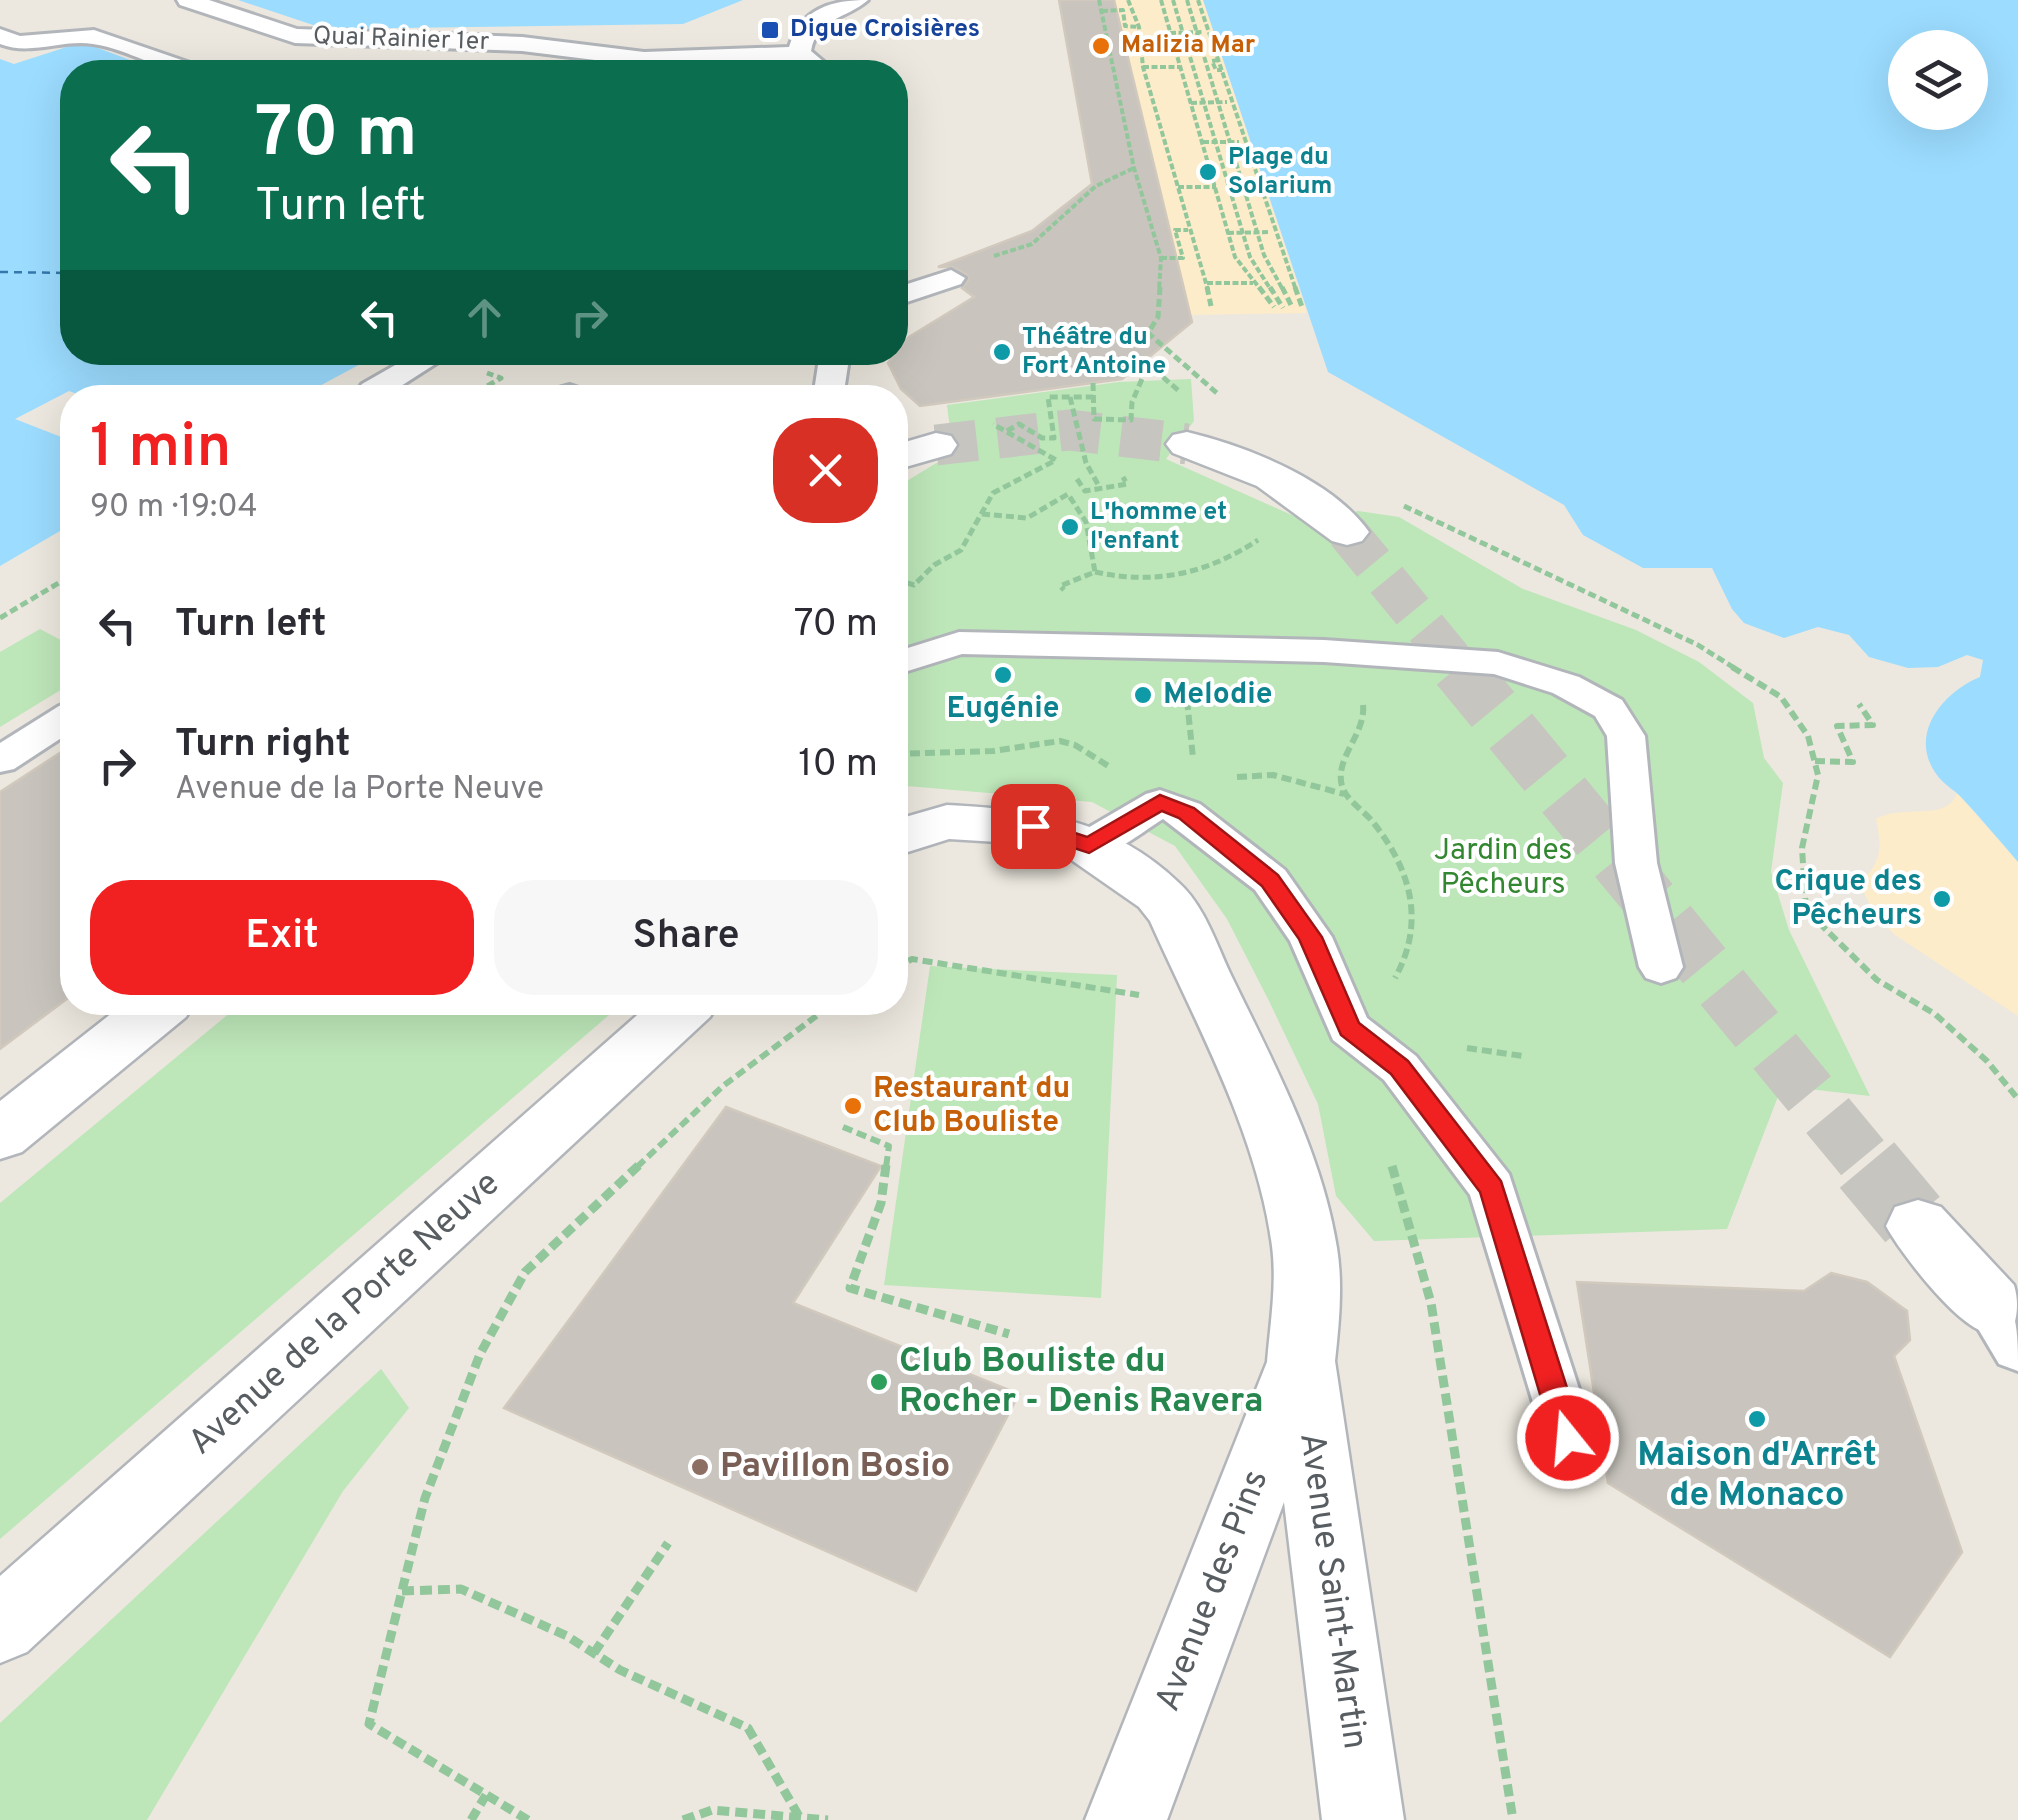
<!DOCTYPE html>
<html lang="en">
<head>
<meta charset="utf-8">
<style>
  :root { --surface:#fff; --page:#f7f7f7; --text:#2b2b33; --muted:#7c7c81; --accent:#f12021 }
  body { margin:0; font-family:Overpass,sans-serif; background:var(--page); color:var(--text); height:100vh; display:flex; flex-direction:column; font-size:38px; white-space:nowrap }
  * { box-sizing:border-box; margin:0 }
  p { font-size:32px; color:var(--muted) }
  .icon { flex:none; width:55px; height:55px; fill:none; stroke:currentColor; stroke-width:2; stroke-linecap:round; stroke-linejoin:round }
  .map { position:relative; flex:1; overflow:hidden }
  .sheet { position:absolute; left:60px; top:385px; width:848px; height:630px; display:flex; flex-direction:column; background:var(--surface); border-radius:40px; box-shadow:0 10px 40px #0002 }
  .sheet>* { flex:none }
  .top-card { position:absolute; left:60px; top:60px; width:848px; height:305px; border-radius:40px; box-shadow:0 10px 40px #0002; background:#0b6e4f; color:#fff; overflow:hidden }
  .tools { position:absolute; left:1888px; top:30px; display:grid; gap:20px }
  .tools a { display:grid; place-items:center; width:100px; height:100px; border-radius:50%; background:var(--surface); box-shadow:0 10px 40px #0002; font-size:50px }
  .pin { position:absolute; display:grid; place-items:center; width:85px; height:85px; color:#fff; margin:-42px; border-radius:20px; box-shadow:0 5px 15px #0006 }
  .me { position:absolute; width:110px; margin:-55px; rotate:343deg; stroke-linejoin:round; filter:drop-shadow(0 0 8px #0008) }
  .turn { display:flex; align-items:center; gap:35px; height:210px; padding:0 30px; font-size:45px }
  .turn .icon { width:130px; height:130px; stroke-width:2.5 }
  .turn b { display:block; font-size:70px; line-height:85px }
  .lanes { display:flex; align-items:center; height:95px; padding:0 30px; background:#0003; justify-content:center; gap:50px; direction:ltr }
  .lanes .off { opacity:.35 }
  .round { display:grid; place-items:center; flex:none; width:105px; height:105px; border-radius:40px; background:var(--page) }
  .summary { display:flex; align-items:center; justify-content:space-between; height:170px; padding:0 30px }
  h1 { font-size:60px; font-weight:600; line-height:75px; color:var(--accent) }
  .primary-button { display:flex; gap:20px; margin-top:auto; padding:20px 30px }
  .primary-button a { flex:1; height:115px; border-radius:40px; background:var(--accent); color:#fff; font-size:40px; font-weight:600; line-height:115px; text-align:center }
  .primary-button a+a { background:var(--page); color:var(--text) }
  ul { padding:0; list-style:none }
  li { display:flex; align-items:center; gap:30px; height:140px; padding:0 30px }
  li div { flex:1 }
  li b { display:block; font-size:38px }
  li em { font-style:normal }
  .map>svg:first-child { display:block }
  .green { fill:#bde6b9 }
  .sand { fill:#fcecca }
  .water { fill:#9cdcff; fill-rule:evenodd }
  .pier { fill:#ece8df }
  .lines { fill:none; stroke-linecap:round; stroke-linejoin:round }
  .ferry { stroke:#3478ac; stroke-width:2.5; stroke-dasharray:8 6; stroke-linecap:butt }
  .building { fill:#c9c5be; stroke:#d1c9bd; stroke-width:2.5 }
  .minor-tunnel-far2 { stroke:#c7c5c0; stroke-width:41; stroke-dasharray:41 21; stroke-linecap:butt }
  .minor-tunnel-far1 { stroke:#c7c5c0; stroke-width:55; stroke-dasharray:55 28; stroke-linecap:butt }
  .minor-tunnel { stroke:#c7c5c0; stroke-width:71; stroke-dasharray:71 36; stroke-linecap:butt }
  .service-casing { stroke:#b2b6bb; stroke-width:6 }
  .minor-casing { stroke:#b2b6bb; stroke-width:5 }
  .path-far3 { stroke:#92c79c; stroke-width:4; stroke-dasharray:6 2.5; stroke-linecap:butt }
  .path-far2 { stroke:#92c79c; stroke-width:5; stroke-dasharray:8 4; stroke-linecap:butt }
  .path-far1 { stroke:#92c79c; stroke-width:6; stroke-dasharray:10 5; stroke-linecap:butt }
  .path { stroke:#92c79c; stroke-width:9; stroke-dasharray:12 6; stroke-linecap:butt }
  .service { fill:#fff; fill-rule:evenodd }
  .minor { fill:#fff; fill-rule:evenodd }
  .route { fill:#f12021; stroke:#9d1515; stroke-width:2.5 }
  .transit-dot { fill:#1a4fb4; stroke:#fff; stroke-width:4 }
  .food-dot { fill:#e8710a; stroke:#fff; stroke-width:4 }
  .culture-dot { fill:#0f9aa8; stroke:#fff; stroke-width:4 }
  .leisure-dot { fill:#2e9e5b; stroke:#fff; stroke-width:4 }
  .education-dot { fill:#8d6e63; stroke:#fff; stroke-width:4 }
  .labels { text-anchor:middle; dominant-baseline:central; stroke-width:8; stroke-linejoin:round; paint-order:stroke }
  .far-transit-label { font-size:25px; font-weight:bold; fill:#164399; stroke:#fff; text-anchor:start }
  .far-street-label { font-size:25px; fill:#585d61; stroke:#fff }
  .far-food-label { font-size:25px; font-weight:bold; fill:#c56008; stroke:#fff; text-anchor:start }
  .far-culture-label { font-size:25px; font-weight:bold; fill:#0d838f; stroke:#fff; text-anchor:start }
  .culture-label { font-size:30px; font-weight:bold; fill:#0d838f; stroke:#fff; text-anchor:start }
  .park-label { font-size:30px; fill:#348731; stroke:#fff }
  .food-label { font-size:30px; font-weight:bold; fill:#c56008; stroke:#fff; text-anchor:start }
  .near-street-label { font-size:35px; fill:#585d61; stroke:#fff }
  .near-leisure-label { font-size:35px; font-weight:bold; fill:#27864d; stroke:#fff; text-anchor:start }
  .near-culture-label { font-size:35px; font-weight:bold; fill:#0d838f; stroke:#fff }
  .near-education-label { font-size:35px; font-weight:bold; fill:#785e54; stroke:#fff; text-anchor:start }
</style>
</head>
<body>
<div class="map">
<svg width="2018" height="1820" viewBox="0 0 2018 1820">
  <rect width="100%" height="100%" fill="#ece8df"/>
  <g class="green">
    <polygon points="1191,379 1194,421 1166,459 1312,524 1358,511 1399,517 1523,589 1636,630 1699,662 1753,703 1764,758 1783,783 1771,872 1789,930 1870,1096 1782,1086 1727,1229 1374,1241 1336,1196 1318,1104 1269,1001 1227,919 1175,846 1092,802 895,785 895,488 953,453 947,405 1119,382"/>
    <polygon points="40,629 72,646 72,683 0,727 0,652"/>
    <polygon points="930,966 1117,975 1101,1298 884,1285"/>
    <polygon points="243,1002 623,1003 0,1539 0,1203"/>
    <polygon points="381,1369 409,1408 343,1491 147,1820 0,1820 0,1723"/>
  </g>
  <g class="sand">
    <polygon points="1114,0 1203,0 1307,313 1190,315"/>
    <path d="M 1957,793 L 2018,862 L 2018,1016 L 1895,935 L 1875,915 L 1859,883 C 1882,863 1882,848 1876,819 C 1905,803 1946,823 1957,793 Z"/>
  </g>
  <g class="water">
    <polygon points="238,0 743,0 683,24 325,29"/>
    <path d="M 1203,0 L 2018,0 L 2018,862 C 1999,840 1980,817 1960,796 C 1953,789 1943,784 1937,775 C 1907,735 1943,692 1980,677 L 1983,660 L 1967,655 L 1938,667 L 1908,668 L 1869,657 L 1849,635 L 1818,627 L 1784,638 L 1744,623 L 1732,609 L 1712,568 L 1643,568 L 1583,535 L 1564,505 L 1328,372 ZM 1905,48 L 1970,48 L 1970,112 L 1905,112 Z"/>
    <polygon points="82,42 162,72 72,72 72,352 381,353 299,397 72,398 72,524 0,566 0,59 14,64"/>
  </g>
  <polygon class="pier" points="69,391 86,397 72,398 72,438 69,440 15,419"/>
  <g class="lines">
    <polyline class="ferry" points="0,272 72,273"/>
  </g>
  <g class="building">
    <polygon points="1059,0 1114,0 1192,322 1122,379 920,406 901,389 888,363 909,337 974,297 962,288 968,280 967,275 953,267 938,267 1032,231 1092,184"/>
    <polygon points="72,745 72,995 0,1049 0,792"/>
    <polygon points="726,1107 881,1166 793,1303 1019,1394 916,1591 504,1408"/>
    <polygon points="1831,1273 1867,1282 1907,1311 1910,1340 1894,1356 1962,1552 1890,1657 1608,1483 1577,1282 1804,1291"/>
  </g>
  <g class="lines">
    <g class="minor-tunnel-far2">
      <polyline points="936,445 1069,430 1187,444"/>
      <polyline points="1347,532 1460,669"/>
    </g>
    <polyline class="minor-tunnel-far1" points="1458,667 1870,1167"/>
    <polyline class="minor-tunnel" points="1867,1165 1918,1226"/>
    <g class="service-casing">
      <g id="service">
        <path d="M 177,0 L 209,0 L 297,29 L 522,37 L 644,52 L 789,47 C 801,8 832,0 868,0 C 847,19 817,17 811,51 L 836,72 L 811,72 L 794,60 L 644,66 L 522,51 L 295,43 L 180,5 Z"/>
        <path d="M 0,29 L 20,36 L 94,30 L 202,67 L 206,72 C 160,75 134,50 93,44 C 62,39 31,56 0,44 Z"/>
        <polygon points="951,270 965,278 961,284 895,306 895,288"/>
        <polygon points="418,352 454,352 390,393 392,398 361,398 358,390 362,384"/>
        <polygon points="820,352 850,352 843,398 813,398"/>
        <polygon points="570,385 591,392 595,398 550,398 559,388"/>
        <polygon points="959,632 1324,640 1498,652 1579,677 1622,700 1645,736 1657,863 1683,967 1676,978 1661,983 1646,978 1639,967 1615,863 1607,736 1595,716 1553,693 1494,674 1324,662 962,654 895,675 895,652"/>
        <polygon points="72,702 72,731 14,769 0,772 0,743 59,706"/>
        <path d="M 1160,790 L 1200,804 L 1285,870 L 1332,937 L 1367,1018 L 1416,1056 L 1509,1174 L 1595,1438 L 1587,1455 L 1568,1463 L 1549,1455 L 1470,1195 L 1384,1080 L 1333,1040 L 1290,941 L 1255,890 L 1163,819 C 1137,835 1106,864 1074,856 L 1068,846 L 1074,836 L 1146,794 Z"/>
        <path d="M 1990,1283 C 2018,1297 2018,1334 2018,1371 L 1999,1364 L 1964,1305 L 1972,1290 Z"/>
      </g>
    </g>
    <g class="minor-casing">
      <g id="minor">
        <path d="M 1187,432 C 1246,446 1333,480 1369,532 L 1362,541 L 1347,545 L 1332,541 L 1257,486 L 1173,453 L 1166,444 L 1173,435 Z"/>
        <polygon points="936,433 951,436 957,445 951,454 895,470 895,445"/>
        <path d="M 947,805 C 1036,810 1109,817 1178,882 C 1204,905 1216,943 1230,973 C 1272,1060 1322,1152 1337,1248 C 1343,1285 1339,1324 1335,1361 L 1404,1820 L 1322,1820 L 1284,1502 L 1167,1820 L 1085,1820 L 1267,1362 C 1270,1324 1277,1285 1272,1246 C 1257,1133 1196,1024 1150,921 L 1139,907 L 1070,859 L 1028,844 L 949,839 L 895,856 L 895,820 Z"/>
        <polygon points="126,1002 195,1002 186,1017 22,1152 0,1159 0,1101"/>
        <polygon points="652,1002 719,1002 710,1017 27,1652 0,1663 0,1576"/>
        <path d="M 1918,1200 L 1941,1207 L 2014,1285 C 2018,1298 2018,1312 2014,1325 C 2007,1327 1997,1333 1991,1333 C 1962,1334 1899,1251 1886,1226 L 1895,1207 Z"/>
      </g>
    </g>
    <g class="path-far3">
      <polyline points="1099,0 1134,168 1161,258 1159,290"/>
      <polyline points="1128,0 1139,27 1143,67 1208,290"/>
      <polyline points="1161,0 1235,257 1261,290"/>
      <polyline points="1173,0 1250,257 1271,290"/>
      <polyline points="1187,0 1264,255 1283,290"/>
      <polyline points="1198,0 1296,290"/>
      <polyline points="1102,11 1123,10 1125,26 1139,27"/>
      <polyline points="1170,33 1204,32"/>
      <polyline points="1218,60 1212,61 1216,70 1222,70"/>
      <polyline points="1143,67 1180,67"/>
      <polyline points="1191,103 1227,102"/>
      <polyline points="1203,142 1239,142"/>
      <polyline points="1259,180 1251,180 1256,192 1263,192"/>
      <polyline points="1178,187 1216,187"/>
      <polyline points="1228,233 1270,232"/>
      <polyline points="994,256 1032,244 1096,186 1134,168"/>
      <polyline points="1161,258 1183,258 1175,230 1188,230"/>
      <polyline points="1207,283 1253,283"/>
    </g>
    <g class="path-far2">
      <polyline points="1160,287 1158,317 1148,333 1218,394"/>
      <polyline points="1207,287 1211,306"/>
      <polyline points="1259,287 1274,307"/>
      <polyline points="1270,287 1283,308"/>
      <polyline points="1282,287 1291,305"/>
      <polyline points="1295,287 1302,307"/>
      <polyline points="1093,383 1094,419 1131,420 1132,402 1145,372 1156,371 1180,392"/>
      <polyline points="477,392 501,378 487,373"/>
      <polyline points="1070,397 1086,463 1100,488"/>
      <polyline points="1007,431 1019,424 1042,438 1054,438 1048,397 1093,397"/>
      <polyline points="1077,479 1085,491 1127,484 1123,477"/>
      <polyline points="1404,506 1698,645 1736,669"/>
      <polyline points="982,514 1027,518 1068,494 1086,522 1095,572 1060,586 1064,590"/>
      <polyline points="895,542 898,539"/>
      <path d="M 1095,572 C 1156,585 1206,574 1258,540"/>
      <polyline points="895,579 914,585 934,565 961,550 993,493 1056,460 993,424"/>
      <polyline points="0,618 72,575"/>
    </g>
    <g class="path-far1">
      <polyline points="1732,667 1781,697 1808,736 1818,775 1802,848 1806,910 1877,980 1935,1014 1987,1061 2018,1099"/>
      <polyline points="1187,700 1193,758"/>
      <path d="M 1363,705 C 1366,734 1334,758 1342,786 C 1346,800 1363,810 1372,821 C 1411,869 1426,922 1395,978"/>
      <polyline points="895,754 993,751 1060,741 1075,745 1110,767"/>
      <polyline points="1815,761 1853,762 1837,726 1873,725 1859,704"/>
      <polyline points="1237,777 1273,775 1344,794"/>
      <polyline points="895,968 912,959 1139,995"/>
      <polyline points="1467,1048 1523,1056"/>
      <polyline points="843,1127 889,1146 886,1167"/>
      <polyline points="637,1167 723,1086 835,1002"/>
    </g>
    <g class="path">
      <polyline points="886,1165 881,1203 850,1288 1009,1334"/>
      <polyline points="1392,1166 1431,1303 1513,1820"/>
      <polyline points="402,1591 461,1589 567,1636 620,1670 748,1728 800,1818"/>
      <polyline points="594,1653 668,1543"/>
      <polyline points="471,1820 486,1795"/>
      <polyline points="528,1820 369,1724 425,1498 480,1354 525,1272 639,1165"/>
      <polyline points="683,1820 712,1810 828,1820"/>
    </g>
    <use href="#service" class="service"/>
    <use href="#minor" class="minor"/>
  </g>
  <polygon class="route" points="1160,795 1194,808 1278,875 1322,937 1359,1023 1408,1061 1501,1181 1583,1438 1578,1448 1568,1451 1558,1448 1553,1438 1480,1192 1391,1074 1341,1035 1299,939 1262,886 1179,818 1162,811 1089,853 1025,832 1022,826 1033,819 1087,837"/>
  <rect class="transit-dot" x="760" y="20" width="20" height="20" rx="5"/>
  <g class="food-dot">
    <circle cx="1101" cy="46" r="10"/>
    <circle cx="853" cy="1106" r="10"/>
  </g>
  <g class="culture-dot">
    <circle cx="1208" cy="172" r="10"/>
    <circle cx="1002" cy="352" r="10"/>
    <circle cx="1070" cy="527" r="10"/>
    <circle cx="1003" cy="675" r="10"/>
    <circle cx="1143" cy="695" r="10"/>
    <circle cx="1942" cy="899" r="10"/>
    <circle cx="1757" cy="1419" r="10"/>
  </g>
  <circle class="leisure-dot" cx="879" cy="1382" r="10"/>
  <circle class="education-dot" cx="700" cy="1467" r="10"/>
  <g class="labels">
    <g class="far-transit-label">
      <text x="790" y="30">Digue Croisières</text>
    </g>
    <g class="far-street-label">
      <text transform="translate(401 40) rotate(2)">Quai Rainier 1er</text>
    </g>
    <g class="far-food-label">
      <text x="1121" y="46">Malizia Mar</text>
    </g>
    <g class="far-culture-label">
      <text x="1228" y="158">Plage du<tspan x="1228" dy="29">Solarium</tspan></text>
      <text x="1022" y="338">Théâtre du<tspan x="1022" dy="29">Fort Antoine</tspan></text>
      <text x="1090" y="513">L'homme et<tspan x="1090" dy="29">l'enfant</tspan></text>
    </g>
    <g class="culture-label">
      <text x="1163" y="695">Melodie</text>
      <text x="1003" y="709" text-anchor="middle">Eugénie</text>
      <text x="1922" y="882" text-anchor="end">Crique des<tspan x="1922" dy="34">Pêcheurs</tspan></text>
    </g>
    <g class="park-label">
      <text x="1503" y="851">Jardin des<tspan x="1503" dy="34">Pêcheurs</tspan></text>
    </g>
    <g class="food-label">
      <text x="873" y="1089">Restaurant du<tspan x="873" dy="34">Club Bouliste</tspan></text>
    </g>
    <g class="near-street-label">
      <text transform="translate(345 1314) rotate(-42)">Avenue de la Porte Neuve</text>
      <text transform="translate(1213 1591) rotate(-69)">Avenue des Pins</text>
      <text transform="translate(1332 1591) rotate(82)">Avenue Saint-Martin</text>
    </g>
    <g class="near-leisure-label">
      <text x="899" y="1362">Club Bouliste du<tspan x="899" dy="40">Rocher - Denis Ravera</tspan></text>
    </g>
    <g class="near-culture-label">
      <text x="1757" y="1456">Maison d'Arrêt<tspan x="1757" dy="40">de Monaco</tspan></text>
    </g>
    <g class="near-education-label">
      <text x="720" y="1467">Pavillon Bosio</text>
    </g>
  </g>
</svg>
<div class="tools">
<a><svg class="icon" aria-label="layers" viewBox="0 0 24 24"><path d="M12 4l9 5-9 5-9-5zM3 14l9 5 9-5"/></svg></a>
</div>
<div class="pin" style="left:1033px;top:826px;background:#d93025"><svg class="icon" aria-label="arrive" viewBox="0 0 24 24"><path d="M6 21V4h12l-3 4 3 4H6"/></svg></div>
<svg class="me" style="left:1568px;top:1438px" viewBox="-20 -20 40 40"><circle r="17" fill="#f12021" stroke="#fff" stroke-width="3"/><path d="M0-11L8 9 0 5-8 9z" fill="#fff"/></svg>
<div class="top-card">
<div class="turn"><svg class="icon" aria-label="left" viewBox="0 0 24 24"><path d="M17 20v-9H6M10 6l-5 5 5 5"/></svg><div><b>70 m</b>Turn left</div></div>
<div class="lanes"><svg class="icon" aria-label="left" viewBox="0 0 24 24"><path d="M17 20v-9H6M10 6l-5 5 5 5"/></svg><svg class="icon off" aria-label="ahead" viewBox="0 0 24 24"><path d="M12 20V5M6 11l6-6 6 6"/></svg><svg class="icon off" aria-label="right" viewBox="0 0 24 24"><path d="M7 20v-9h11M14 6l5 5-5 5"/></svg></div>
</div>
<section class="sheet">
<div class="summary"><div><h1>1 min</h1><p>90 m · 19:04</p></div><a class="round" style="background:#d93025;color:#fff"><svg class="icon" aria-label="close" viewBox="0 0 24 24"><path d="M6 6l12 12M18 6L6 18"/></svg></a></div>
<ul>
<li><svg class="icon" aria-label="left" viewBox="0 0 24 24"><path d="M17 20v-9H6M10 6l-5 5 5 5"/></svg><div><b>Turn left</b></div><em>70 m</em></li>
<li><svg class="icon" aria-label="right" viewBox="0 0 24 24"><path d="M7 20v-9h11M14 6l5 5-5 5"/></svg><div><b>Turn right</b><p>Avenue de la Porte Neuve</p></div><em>10 m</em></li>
</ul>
<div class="primary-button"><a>Exit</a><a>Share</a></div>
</section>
</div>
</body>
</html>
